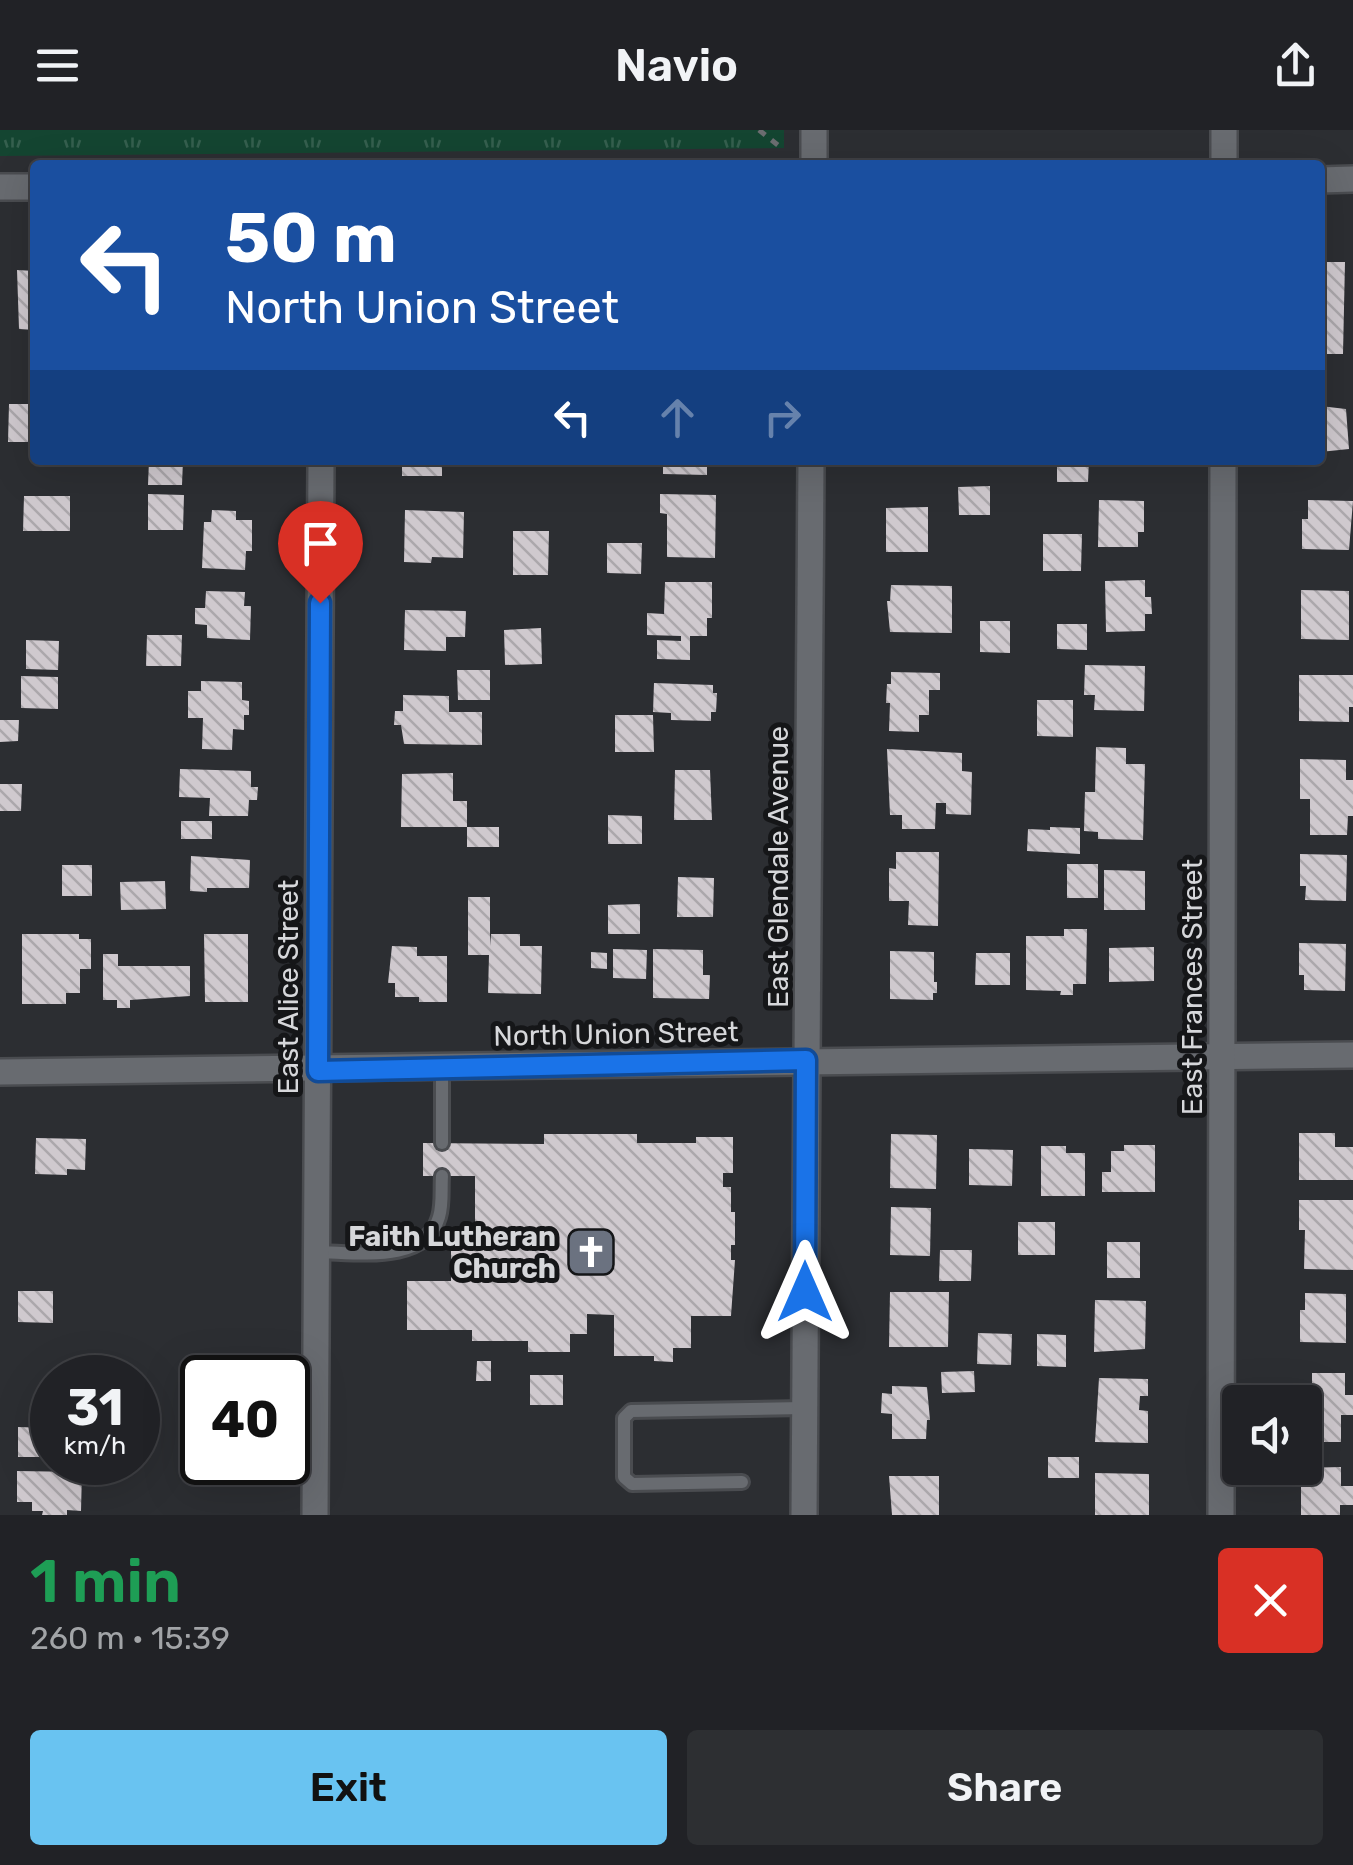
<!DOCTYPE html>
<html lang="en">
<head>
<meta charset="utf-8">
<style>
  :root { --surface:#212226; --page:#2d2f32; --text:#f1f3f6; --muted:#a2a4a7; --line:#3e3f43; --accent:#69c3f1 }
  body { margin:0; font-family:Rubik,sans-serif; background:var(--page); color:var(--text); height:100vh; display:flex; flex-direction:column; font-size:38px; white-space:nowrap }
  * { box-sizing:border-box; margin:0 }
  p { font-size:32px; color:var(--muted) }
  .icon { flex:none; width:55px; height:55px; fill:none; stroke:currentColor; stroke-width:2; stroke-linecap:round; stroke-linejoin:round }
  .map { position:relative; height:1385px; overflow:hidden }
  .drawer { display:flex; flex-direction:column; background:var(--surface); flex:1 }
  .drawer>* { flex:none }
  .hud { position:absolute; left:30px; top:30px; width:1295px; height:305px; border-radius:10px; box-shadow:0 10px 40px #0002,0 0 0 2px var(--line); background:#1a4fa0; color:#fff; overflow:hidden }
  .controls { position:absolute; left:1222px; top:1255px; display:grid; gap:20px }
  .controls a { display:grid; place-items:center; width:100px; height:100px; border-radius:10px; background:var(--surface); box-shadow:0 10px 40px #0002,0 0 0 2px var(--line); font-size:50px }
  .speed { position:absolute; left:30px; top:1225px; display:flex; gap:20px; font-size:50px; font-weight:700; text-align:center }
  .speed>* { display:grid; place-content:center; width:130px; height:130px; border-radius:50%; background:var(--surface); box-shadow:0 10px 40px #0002,0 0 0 2px var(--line); line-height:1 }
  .speed small { font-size:25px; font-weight:400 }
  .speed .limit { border:5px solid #111; border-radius:15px; background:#fff; color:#111 }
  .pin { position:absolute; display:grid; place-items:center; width:85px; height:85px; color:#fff; margin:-102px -42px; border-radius:50% 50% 50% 0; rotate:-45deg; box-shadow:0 0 10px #0007 }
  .pin .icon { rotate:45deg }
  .me { position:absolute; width:110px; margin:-55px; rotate:0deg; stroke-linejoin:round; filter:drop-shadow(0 0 8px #0008) }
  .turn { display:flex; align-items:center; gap:35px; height:210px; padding:0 30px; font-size:45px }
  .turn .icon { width:130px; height:130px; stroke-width:2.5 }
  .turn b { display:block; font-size:70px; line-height:85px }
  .lanes { display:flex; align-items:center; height:95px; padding:0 30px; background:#0003; justify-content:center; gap:50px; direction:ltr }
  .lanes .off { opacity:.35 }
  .round { display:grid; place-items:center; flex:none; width:105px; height:105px; border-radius:10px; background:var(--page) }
  .head { display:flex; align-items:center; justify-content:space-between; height:170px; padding:0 30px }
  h1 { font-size:60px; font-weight:600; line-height:75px; color:#1e9e55 }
  .button { display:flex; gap:20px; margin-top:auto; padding:20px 30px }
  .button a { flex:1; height:115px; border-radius:10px; background:var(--accent); color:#111; font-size:40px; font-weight:600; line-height:115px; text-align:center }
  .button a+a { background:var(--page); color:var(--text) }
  header { display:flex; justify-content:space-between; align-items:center; height:130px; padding:0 30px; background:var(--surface); font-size:45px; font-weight:600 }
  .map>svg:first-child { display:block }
  .grass { fill:url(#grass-tufts) }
  .building { fill:url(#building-back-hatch) }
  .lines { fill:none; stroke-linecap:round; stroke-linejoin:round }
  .service-casing { stroke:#4a4c50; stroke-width:18 }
  .minor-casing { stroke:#4a4c50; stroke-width:30 }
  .tertiary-casing { stroke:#4a4c50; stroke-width:30 }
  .path { stroke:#6b6d70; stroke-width:5; stroke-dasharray:8 8; stroke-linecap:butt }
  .service { stroke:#686b70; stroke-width:12 }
  .minor { stroke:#686b70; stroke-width:25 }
  .tertiary { stroke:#686b70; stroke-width:25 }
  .route-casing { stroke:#114b97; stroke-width:25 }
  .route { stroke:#1a73e8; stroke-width:18 }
  .labels { text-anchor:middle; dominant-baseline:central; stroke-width:10; stroke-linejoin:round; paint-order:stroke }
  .street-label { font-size:28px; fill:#d6d7da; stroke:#151618 }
  .poi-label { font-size:28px; font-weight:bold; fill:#d6d7da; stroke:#151618; text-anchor:end }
</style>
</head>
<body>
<header><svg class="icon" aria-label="menu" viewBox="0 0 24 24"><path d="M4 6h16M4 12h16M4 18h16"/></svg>Navio<svg class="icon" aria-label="share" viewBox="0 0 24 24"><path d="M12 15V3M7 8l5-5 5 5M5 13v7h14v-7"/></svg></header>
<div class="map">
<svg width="1353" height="1385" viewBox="0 0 1353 1385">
  <defs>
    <pattern id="grass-tufts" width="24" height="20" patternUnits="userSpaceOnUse" patternTransform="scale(2.5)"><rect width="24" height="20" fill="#144531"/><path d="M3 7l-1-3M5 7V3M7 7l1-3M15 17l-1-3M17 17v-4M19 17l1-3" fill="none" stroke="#355f4e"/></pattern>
    <pattern id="building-back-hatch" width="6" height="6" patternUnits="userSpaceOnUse" patternTransform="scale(2.5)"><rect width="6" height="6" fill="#cfc9ce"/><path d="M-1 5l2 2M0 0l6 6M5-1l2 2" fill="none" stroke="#aba7ab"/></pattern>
  </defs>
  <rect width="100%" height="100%" fill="#2c2e32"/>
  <polygon class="grass" points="0,0 784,0 784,18 0,26"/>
  <g class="building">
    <polygon points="1320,132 1345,132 1343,224 1320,224"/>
    <polygon points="17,140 35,141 35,200 19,199"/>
    <polygon points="9,274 35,274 35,312 8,312"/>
    <polygon points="1320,276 1346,279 1349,319 1320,322"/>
    <polygon points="149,330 183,330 182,355 148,355"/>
    <rect x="402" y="330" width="40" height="16"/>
    <polygon points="663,330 707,330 707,345 663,344"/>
    <polygon points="1057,330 1089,330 1088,352 1057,352"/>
    <polygon points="990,356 990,385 959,385 958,357"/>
    <polygon points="148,364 184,365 183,400 148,400"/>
    <polygon points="660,364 716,365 715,428 667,427 667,384 660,383"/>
    <polygon points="24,366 70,366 70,401 23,401"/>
    <polygon points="1099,370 1144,371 1144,402 1138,402 1138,417 1098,417"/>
    <polygon points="1308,370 1353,371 1349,420 1302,419 1302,389 1308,389"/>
    <polygon points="928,377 928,422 886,422 886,378"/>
    <polygon points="212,380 236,381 236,390 252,390 252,421 246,421 245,440 202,438 204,392 211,392"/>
    <polygon points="405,380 464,382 463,428 432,427 431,433 404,432"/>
    <polygon points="513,401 549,401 548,445 513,445"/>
    <polygon points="1043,404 1082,404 1081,441 1043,441"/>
    <polygon points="607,413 642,413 641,444 607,443"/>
    <polygon points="1145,450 1145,467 1151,467 1152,484 1145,484 1145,501 1106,502 1105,451"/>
    <polygon points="665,452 712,452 712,488 707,488 707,506 690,506 690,530 657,529 657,510 681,511 681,506 647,505 647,483 664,484"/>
    <polygon points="891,455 952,456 952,503 890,502 887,471 890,471"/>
    <polygon points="1301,460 1349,461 1349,510 1301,509"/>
    <polygon points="206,461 245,462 244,476 251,476 250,510 207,508 207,495 195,494 195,478 205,478"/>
    <polygon points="405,480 466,481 465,507 446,507 446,521 404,520"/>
    <polygon points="980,491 1010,491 1010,523 980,522"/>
    <polygon points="1057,494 1087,494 1087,520 1057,519"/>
    <polygon points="541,498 542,534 505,535 504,500"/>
    <polygon points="147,505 182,505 181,536 146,536"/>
    <polygon points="26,510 59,511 58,540 26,539"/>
    <polygon points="1085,535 1145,536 1144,581 1094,580 1095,565 1084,565"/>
    <polygon points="457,540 490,540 490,570 458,570"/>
    <polygon points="891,542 940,543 940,560 929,560 929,585 919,585 919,602 889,601 890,573 886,573 887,554 891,554"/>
    <polygon points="1299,545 1353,545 1353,577 1349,577 1349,592 1299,591"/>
    <polygon points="21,546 58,547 58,579 21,578"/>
    <polygon points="201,551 242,552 242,570 249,571 249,585 244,585 244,600 233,599 232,620 202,619 203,588 188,588 188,561 201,561"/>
    <polygon points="654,553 713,555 713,563 717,563 716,582 711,582 711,591 671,590 671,583 653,582"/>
    <polygon points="403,565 449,566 449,582 482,582 482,615 404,614 401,595 394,595 395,581 403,581"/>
    <polygon points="1037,570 1073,570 1073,607 1037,606"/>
    <polygon points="615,585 653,585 654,622 615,622"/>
    <polygon points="0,590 19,590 18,611 0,612"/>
    <polygon points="1096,617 1126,618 1126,634 1145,634 1143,710 1098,709 1098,702 1084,701 1085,662 1095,662"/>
    <polygon points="887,619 962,623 962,641 972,642 971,685 946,684 946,673 936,673 935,699 902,699 902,685 890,685"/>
    <polygon points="1300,629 1346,630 1346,650 1353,650 1353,686 1348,686 1347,705 1310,705 1310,669 1300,669"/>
    <polygon points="180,639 251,641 251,657 258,657 257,670 249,670 248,686 209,686 210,668 179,667"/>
    <polygon points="675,640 710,640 712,690 674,690"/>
    <polygon points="453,643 453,671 467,671 467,697 401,697 402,644"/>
    <polygon points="0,654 22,654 21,681 0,681"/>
    <polygon points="608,685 642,686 642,714 608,714"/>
    <rect x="181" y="691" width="31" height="18"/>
    <rect x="467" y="697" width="32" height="20"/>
    <polygon points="1050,697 1080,698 1080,724 1027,721 1028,699 1050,700"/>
    <polygon points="896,722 939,722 938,796 908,795 909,771 889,771 889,738 896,739"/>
    <polygon points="1300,724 1347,725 1346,771 1305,770 1306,756 1300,756"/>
    <polygon points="191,726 250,730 249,758 207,758 207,762 190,761"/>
    <rect x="1067" y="734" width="31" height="34"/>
    <rect x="62" y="735" width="30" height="31"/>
    <polygon points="1104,740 1145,741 1145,780 1104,780"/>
    <polygon points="678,747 714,748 713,787 677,787"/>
    <polygon points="165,751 166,779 121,780 120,752"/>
    <polygon points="468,767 490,767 490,816 491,804 520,804 520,816 542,816 541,864 488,863 489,825 468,825"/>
    <polygon points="640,774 640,804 608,804 608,775"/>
    <polygon points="1064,799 1087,799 1086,854 1073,854 1073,865 1060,865 1061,861 1026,860 1026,806 1064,806"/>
    <polygon points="22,804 79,804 79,809 91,809 91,839 80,839 80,863 66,863 66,874 22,874"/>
    <polygon points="204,804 248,804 248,872 205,872"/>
    <polygon points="1299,813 1346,814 1345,861 1304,860 1304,845 1299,845"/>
    <polygon points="392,816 417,817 417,826 447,826 447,872 419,872 419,867 395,867 395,853 388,853"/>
    <polygon points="1154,817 1154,851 1109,852 1109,818"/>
    <polygon points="613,819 647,820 646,849 613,848"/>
    <polygon points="653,819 703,820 703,845 710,845 709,869 653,868"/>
    <polygon points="890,821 934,822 934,852 937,852 937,863 933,863 933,870 890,869"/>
    <polygon points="591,822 607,823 607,839 591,838"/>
    <polygon points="976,823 1010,823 1010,855 975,855"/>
    <polygon points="103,824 118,824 118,836 190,836 190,866 130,870 130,878 117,878 117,870 103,870"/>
    <polygon points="1299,1003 1335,1003 1335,1017 1353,1017 1353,1050 1299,1050"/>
    <polygon points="544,1004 637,1004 637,1013 696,1013 696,1007 733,1007 733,1043 723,1043 723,1057 731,1057 731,1082 735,1082 735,1115 731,1115 731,1130 735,1130 731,1186 691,1186 691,1218 673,1218 673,1232 654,1231 654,1226 614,1226 614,1185 587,1184 587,1204 570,1204 570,1222 528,1222 528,1211 472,1211 472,1200 407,1200 407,1151 451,1151 451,1109 456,1109 456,1104 475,1104 475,1046 423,1046 423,1013 544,1014"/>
    <polygon points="891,1004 937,1005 936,1059 890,1058"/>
    <polygon points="36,1008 86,1009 85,1040 67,1039 67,1045 35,1044"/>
    <polygon points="1124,1015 1155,1015 1155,1062 1102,1062 1102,1042 1111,1042 1111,1021 1124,1021"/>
    <polygon points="1041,1016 1066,1016 1066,1023 1085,1023 1085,1066 1041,1066"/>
    <polygon points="969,1019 1013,1020 1012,1056 969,1055"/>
    <polygon points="1299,1070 1353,1070 1353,1140 1304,1139 1305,1100 1299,1100"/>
    <polygon points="891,1077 931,1078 930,1126 890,1125"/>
    <rect x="1018" y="1092" width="37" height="33"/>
    <rect x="1107" y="1112" width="33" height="36"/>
    <polygon points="940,1120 972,1120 971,1151 939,1151"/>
    <polygon points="18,1161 53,1161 53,1193 18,1192"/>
    <polygon points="890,1162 949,1162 948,1217 889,1217"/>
    <polygon points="1305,1163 1346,1164 1346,1213 1300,1212 1300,1180 1305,1180"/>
    <polygon points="1095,1170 1146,1171 1145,1219 1094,1222"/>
    <polygon points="978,1203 1012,1204 1011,1235 977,1234"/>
    <polygon points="1037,1204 1066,1205 1066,1237 1037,1236"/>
    <polygon points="477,1231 491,1231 491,1251 476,1251"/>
    <polygon points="974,1241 975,1262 942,1263 941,1242"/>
    <polygon points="1312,1243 1345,1243 1345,1265 1353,1265 1353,1285 1341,1285 1341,1312 1305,1312 1305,1272 1300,1272 1300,1263 1312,1263"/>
    <rect x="530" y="1245" width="33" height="30"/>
    <polygon points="1099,1248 1148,1249 1148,1266 1140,1266 1139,1280 1148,1281 1148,1313 1095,1312"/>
    <polygon points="892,1256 927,1257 930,1290 927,1290 926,1309 892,1309 892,1284 881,1283 882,1263 892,1264"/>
    <polygon points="18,1297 49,1298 49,1327 18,1327"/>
    <rect x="1048" y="1327" width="31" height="21"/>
    <polygon points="1341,1337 1341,1356 1353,1356 1353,1375 1340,1375 1340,1385 1301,1385 1301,1338"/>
    <polygon points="17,1341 82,1342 81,1381 67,1380 67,1385 42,1385 43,1381 32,1381 32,1372 17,1372"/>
    <polygon points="1095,1343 1149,1344 1149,1385 1095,1385"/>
    <polygon points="889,1346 939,1346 939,1385 892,1385"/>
  </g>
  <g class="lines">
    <g class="service-casing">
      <g id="service">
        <polyline points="442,938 442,1013"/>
        <path d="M 316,1122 C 354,1122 425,1135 439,1087 C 443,1074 441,1059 442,1046"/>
        <polyline points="742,1352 632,1354 624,1347 624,1288 631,1281 804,1278"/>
      </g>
    </g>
    <g class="minor-casing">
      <g id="minor">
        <polyline points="1224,35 1224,0"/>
        <polyline points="1320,50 1353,49"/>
        <polyline points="0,942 1353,925"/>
        <polyline points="315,1385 321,330"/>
        <polyline points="1221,1385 1223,330"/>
      </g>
    </g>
    <g class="tertiary-casing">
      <g id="tertiary">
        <polyline points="814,35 814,0"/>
        <polyline points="0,57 35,57"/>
        <polyline points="804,1385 811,330"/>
      </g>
    </g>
    <polyline class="path" points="759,0 784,20"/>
    <use href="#service" class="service"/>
    <use href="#minor" class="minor"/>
    <use href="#tertiary" class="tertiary"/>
  </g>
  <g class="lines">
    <g class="route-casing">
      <polyline id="route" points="320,473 318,941 806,930 805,1162"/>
    </g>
    <use href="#route" class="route"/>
  </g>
  <defs>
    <g id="church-square" transform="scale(2.5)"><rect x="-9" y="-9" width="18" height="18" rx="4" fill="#6b7280" stroke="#151618"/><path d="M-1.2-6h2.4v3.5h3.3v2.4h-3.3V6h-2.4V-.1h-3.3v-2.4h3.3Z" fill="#fff"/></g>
  </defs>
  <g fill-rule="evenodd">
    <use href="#church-square" x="591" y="1122"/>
  </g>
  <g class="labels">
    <g class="street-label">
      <text transform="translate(778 737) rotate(-90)">East Glendale Avenue</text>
      <text transform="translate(288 857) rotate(-90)">East Alice Street</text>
      <text transform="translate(1192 857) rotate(-90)">East Frances Street</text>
      <text transform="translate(616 904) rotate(-1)">North Union Street</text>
    </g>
    <g class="poi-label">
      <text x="556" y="1106">Faith Lutheran<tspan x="556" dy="32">Church</tspan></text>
    </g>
  </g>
</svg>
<div class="controls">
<a><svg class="icon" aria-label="sound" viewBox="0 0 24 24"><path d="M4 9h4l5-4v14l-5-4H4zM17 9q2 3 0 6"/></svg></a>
</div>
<div class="speed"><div>31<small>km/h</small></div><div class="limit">40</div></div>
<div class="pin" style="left:320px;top:473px;background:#d93025"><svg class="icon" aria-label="arrive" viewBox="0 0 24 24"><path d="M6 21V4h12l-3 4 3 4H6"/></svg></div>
<svg class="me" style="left:805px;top:1162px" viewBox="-20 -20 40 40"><path d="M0-17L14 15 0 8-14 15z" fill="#1a73e8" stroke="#fff" stroke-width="4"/></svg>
<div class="hud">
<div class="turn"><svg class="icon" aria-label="left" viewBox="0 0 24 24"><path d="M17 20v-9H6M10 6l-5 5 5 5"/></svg><div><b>50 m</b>North Union Street</div></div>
<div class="lanes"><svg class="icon" aria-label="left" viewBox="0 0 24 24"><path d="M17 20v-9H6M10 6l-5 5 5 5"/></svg><svg class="icon off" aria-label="ahead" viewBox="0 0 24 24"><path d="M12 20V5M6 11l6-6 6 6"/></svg><svg class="icon off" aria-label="right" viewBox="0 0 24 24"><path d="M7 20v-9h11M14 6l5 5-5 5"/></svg></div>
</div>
</div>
<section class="drawer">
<div class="head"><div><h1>1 min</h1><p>260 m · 15:39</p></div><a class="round" style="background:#d93025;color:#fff"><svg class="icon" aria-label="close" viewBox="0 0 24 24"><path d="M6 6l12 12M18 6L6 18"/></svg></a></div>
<div class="button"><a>Exit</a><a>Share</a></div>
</section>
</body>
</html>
